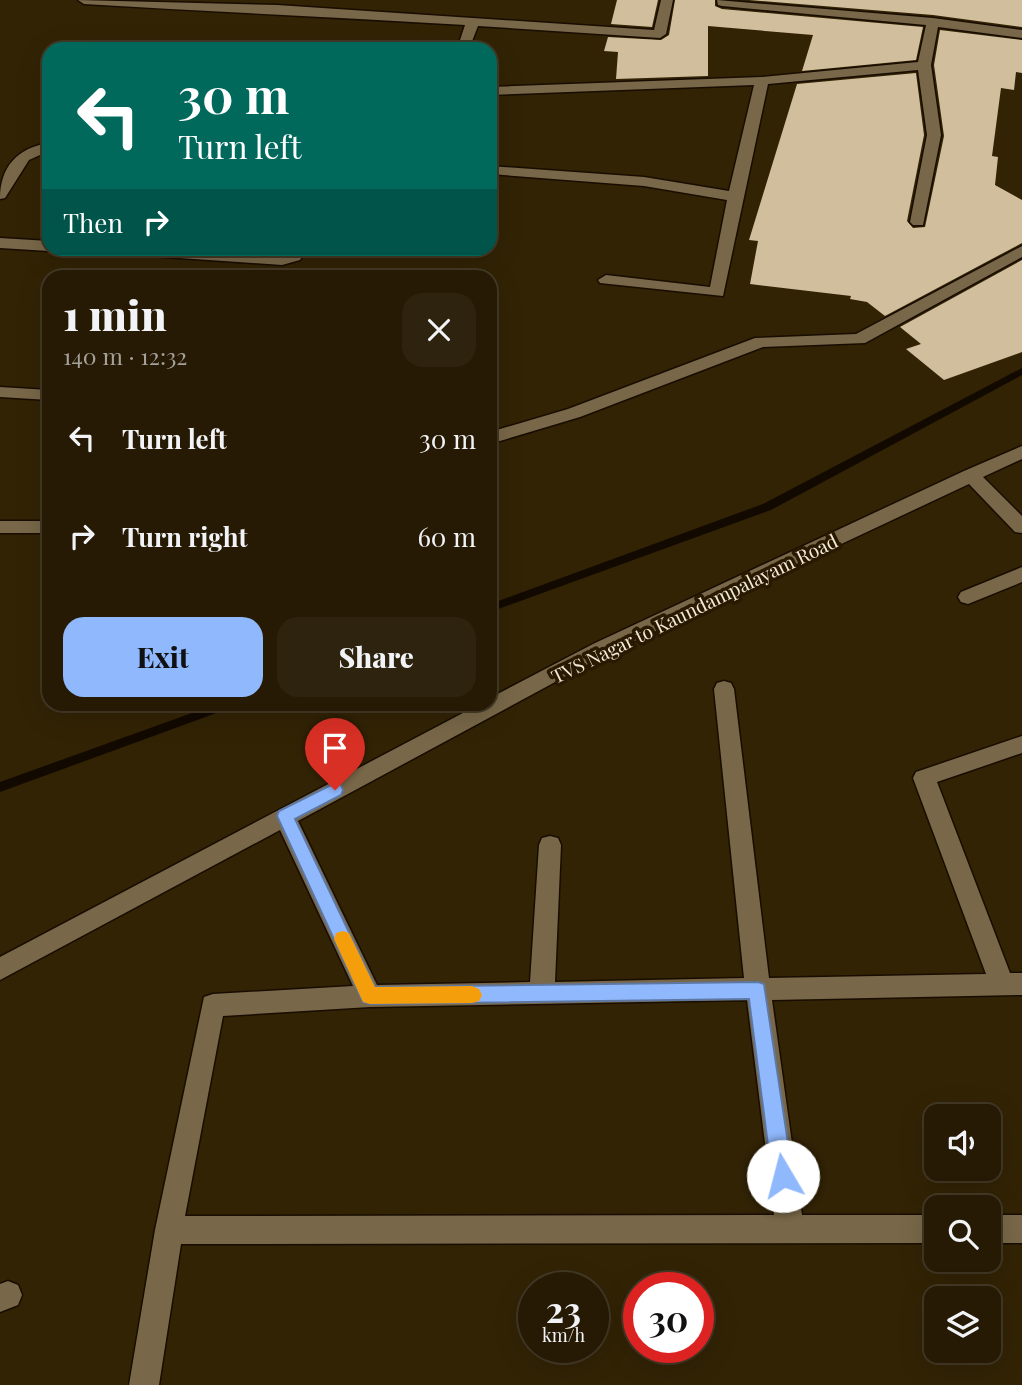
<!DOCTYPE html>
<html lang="en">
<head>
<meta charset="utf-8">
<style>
  :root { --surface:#261a04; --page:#2e230e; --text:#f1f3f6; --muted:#a4a19a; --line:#423826; --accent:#90b8fd }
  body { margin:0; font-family:"Playfair Display",serif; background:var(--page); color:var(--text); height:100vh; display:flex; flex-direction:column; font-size:26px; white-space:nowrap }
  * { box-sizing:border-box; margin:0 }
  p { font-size:23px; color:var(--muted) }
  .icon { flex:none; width:38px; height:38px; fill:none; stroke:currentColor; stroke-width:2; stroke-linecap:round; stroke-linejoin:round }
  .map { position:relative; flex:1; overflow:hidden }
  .side { position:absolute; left:42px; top:270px; width:455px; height:441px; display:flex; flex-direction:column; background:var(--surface); border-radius:21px; box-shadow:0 7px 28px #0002,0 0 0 2px var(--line) }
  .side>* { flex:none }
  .hud { position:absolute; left:42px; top:42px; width:455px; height:214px; border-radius:21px; box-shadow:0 7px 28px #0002,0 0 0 2px var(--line); background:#00695c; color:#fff; overflow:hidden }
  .fabs { position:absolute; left:924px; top:1104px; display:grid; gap:14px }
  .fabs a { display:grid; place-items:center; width:77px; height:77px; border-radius:14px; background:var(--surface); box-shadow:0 7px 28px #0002,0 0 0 2px var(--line); font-size:35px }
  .speed { position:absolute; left:518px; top:1272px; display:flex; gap:14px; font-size:35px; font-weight:700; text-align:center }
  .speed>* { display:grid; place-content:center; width:91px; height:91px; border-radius:50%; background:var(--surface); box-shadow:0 7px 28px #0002,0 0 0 2px var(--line); line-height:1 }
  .speed small { font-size:18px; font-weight:400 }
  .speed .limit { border:10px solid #d22; background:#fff; color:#111 }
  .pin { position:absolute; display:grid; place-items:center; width:60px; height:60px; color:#fff; margin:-72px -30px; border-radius:50% 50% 50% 0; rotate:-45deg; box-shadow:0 0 7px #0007 }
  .pin .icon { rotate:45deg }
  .me { position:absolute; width:77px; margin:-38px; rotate:352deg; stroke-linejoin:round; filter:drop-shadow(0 0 5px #0008) }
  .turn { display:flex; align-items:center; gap:24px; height:147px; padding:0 21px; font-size:32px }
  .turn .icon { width:91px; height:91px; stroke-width:2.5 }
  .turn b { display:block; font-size:49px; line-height:60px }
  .then { display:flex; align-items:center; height:66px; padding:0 21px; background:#0003; gap:14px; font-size:26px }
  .round { display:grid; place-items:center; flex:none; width:74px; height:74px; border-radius:21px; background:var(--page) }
  .overview { display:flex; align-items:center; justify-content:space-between; height:119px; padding:0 21px }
  h1 { font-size:42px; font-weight:800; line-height:52px }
  .primary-button { display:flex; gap:14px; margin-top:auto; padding:14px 21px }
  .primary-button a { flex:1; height:80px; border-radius:21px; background:var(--accent); color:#111; font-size:28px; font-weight:800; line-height:80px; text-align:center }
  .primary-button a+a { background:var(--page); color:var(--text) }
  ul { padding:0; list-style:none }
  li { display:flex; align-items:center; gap:21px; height:98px; padding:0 21px }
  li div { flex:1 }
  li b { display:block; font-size:26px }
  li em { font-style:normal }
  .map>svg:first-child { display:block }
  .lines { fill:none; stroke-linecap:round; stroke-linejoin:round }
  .stream { fill:#120900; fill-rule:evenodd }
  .building { fill:#d1be9d }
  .minor-casing { stroke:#180d00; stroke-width:3 }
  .minor { fill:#786748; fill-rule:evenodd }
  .route { fill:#90b8fd; stroke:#5e78a4; stroke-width:2 }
  .slow { fill:#f59e0b }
  .labels { text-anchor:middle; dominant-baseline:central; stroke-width:7; stroke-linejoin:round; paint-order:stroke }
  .street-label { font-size:19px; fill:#f3e9d8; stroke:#281900 }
</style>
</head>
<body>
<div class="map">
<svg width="1022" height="1385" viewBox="0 0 1022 1385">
  <rect width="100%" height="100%" fill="#322305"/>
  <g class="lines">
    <g class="stream">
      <polygon points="1022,368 1022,375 771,510 490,612 490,604 763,504"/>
      <polygon points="217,704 235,704 233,707 0,792 0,782"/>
    </g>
  </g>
  <g class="building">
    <polygon points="617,0 658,0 652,27 611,24"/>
    <polygon points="675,0 715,0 715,6 722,9 923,27 916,60 802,71 813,35 708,26 708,76 616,79 618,52 604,51 608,37 661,40 669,35"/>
    <polygon points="749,0 1022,0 1022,27 933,15"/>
    <polygon points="940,30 1022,40 1022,73 1016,72 1014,90 1001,88 992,156 998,157 995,185 1022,200 1022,243 885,316 867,302 850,299 851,296 750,284 758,241 749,240 797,84 916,73 924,135 907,221 913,228 925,227 944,136 934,65"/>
    <polygon points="1022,260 1022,352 944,380 906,349 921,344 900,327"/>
  </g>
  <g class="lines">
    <g class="minor-casing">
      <g id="minor">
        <path d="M 78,0 L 277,5 L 654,30 L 661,0 L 673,0 L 666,34 L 660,38 L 478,26 L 469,49 L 457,49 L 465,25 C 338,17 211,12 84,4 Z"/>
        <polygon points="717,0 933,18 1022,30 1022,38 938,27 931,65 941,135 923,225 913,225 910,222 927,135 918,70 768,84 723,296 600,283 598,280 606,275 710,287 727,200 644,186 490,174 490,166 644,177 729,191 754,85 490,95 490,87 762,77 918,62 926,25 722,6 718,5"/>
        <path d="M 49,143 L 49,151 L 29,160 L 5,198 L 0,199 C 0,167 17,148 49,143 Z"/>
        <polygon points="0,238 49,241 49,248 55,248 49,251 0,248"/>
        <polygon points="1022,246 1022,257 865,343 763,347 580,417 490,444 490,432 568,409 755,338 856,334"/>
        <polygon points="100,248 182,248 282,255 288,254 292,248 307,248 300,260 282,265 107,253"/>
        <polygon points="0,387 49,390 49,400 0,397"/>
        <path d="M 1022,446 L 1022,459 L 983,477 L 1022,516 L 1022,533 L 1015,532 L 969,484 L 607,654 L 298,821 L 377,985 L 530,982 L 539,845 L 542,838 L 550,836 L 558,838 L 561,845 L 555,982 L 744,978 L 714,689 L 717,683 L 724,681 L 731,683 L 734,689 L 769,978 L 986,974 L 913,778 L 916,772 L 1022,736 L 1022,753 L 937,782 L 1010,973 L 1022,973 L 1022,995 L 772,1000 L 802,1215 L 936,1215 L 936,1243 L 181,1244 L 159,1385 L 129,1385 L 155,1230 L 204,997 L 213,994 L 353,986 L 280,830 L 0,980 L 0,957 L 480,704 L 490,704 L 490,698 L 593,644 L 964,471 ZM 747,1000 L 774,1215 L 185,1216 L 223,1016 L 370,1007 Z"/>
        <rect x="0" y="521" width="49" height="12"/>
        <polygon points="1022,567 1022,582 968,604 961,602 958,597 961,592"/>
        <rect x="989" y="1215" width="33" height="28"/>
        <polygon points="8,1281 18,1285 22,1295 18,1305 0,1312 0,1284"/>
      </g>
    </g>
    <use href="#minor" class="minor"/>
  </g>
  <polygon class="route" points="335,783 341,785 343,790 341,795 295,819 375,987 758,982 764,984 793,1176 790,1183 783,1186 775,1183 772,1176 749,999 370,1004 363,1002 277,816 279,811"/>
  <polygon class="slow" points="343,931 349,933 375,987 472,986 479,989 482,995 479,1001 472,1003 370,1004 363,1002 334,939 336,933"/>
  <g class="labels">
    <g class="street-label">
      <text transform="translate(694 608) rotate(-26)">TVS Nagar to Kaundampalayam Road</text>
    </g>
  </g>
</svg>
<div class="fabs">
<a><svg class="icon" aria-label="sound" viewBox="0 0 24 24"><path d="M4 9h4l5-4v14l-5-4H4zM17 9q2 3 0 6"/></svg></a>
<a><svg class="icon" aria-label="search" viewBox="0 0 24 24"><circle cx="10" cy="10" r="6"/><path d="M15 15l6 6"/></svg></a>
<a><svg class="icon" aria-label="layers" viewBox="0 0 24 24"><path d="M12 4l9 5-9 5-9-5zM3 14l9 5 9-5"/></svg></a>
</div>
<div class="speed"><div>23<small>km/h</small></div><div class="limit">30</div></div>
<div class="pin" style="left:335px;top:790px;background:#d93025"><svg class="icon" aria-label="arrive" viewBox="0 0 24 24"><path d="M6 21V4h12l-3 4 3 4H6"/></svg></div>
<svg class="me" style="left:783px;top:1176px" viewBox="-20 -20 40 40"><circle r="19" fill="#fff"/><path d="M0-13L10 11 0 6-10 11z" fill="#90b8fd"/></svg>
<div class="hud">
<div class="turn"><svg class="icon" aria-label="left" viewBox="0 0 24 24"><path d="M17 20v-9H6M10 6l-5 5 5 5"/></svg><div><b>30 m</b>Turn left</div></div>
<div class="then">Then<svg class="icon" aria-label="right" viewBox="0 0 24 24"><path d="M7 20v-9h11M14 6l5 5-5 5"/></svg></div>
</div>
<section class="side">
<div class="overview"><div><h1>1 min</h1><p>140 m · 12:32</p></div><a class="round"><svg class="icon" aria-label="close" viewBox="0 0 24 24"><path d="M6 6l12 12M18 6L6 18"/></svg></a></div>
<ul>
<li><svg class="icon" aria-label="left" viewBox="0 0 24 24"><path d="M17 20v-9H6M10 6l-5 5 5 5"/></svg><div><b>Turn left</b></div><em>30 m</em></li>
<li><svg class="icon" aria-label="right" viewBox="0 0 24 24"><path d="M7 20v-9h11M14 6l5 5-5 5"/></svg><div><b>Turn right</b></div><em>60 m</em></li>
</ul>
<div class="primary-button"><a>Exit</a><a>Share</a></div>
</section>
</div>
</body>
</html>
